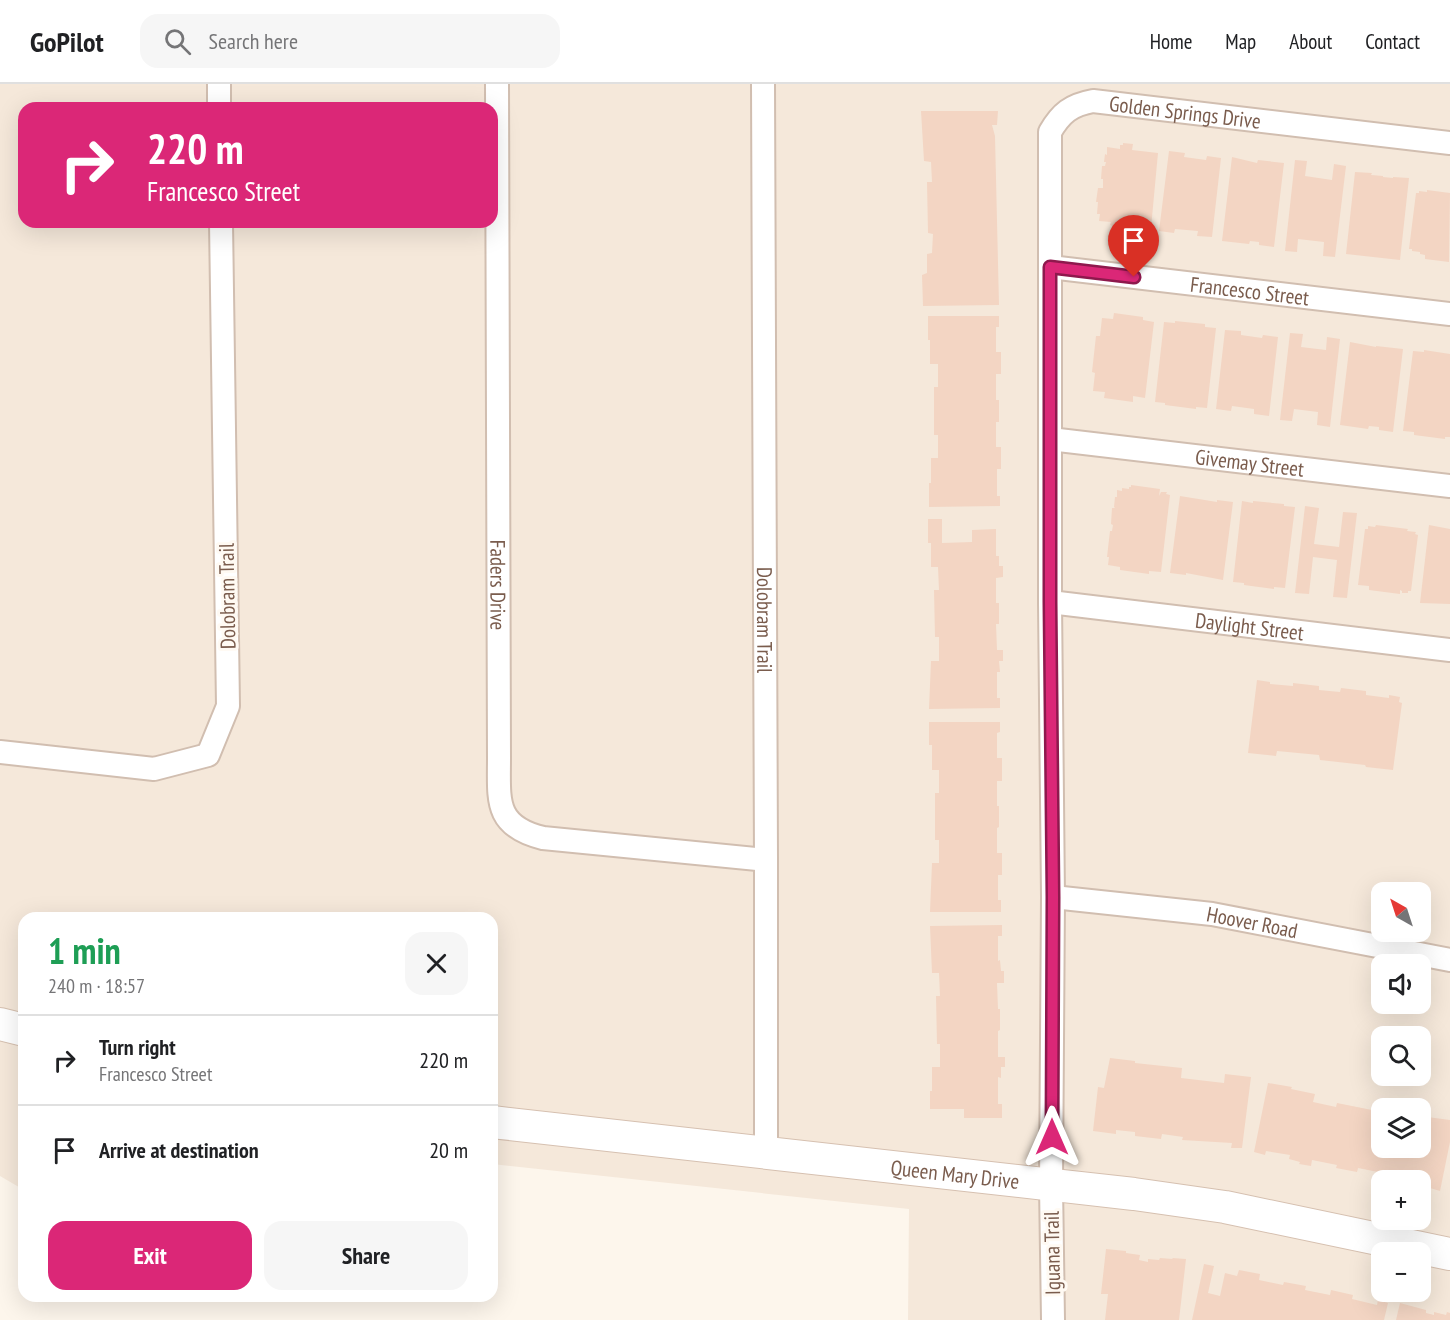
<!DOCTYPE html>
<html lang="en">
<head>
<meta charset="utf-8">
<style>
  :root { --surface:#fff; --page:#f6f6f6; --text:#202124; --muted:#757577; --line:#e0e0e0; --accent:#db2777 }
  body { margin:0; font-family:"PT Sans Narrow",sans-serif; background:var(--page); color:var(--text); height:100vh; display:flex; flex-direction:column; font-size:22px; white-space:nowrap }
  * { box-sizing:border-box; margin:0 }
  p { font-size:20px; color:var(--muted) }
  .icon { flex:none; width:33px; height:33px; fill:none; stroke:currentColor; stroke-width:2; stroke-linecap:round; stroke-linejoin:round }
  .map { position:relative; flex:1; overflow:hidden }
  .panel { position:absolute; left:18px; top:828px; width:480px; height:390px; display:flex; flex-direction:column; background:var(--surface); border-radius:18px; box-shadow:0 6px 24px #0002 }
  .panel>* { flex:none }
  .banner { position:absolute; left:18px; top:18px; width:480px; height:126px; border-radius:18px; box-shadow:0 6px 24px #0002; background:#db2777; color:#fff; overflow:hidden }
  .needle { width:39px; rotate:321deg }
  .fabs { position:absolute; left:1371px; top:798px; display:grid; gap:12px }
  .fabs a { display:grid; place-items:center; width:60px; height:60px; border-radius:12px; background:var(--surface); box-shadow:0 6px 24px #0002; font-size:30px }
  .pin { position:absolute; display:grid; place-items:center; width:51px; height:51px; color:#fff; margin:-62px -26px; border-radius:50% 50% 50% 0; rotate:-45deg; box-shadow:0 0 6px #0007 }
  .pin .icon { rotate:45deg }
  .me { position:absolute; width:66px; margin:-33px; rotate:0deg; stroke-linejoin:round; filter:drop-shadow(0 0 4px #0008) }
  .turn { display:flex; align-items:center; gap:21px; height:126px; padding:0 30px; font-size:27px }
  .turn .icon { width:78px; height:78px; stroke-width:2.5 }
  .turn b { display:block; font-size:42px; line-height:51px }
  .round { display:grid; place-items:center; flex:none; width:63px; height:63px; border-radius:18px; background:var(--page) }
  .headline { display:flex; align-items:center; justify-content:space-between; height:102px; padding:0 30px }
  h1 { font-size:36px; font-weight:800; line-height:45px; color:#1e9e55 }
  .button { display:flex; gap:12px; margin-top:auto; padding:12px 30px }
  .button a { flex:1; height:69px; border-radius:18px; background:var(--accent); color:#fff; font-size:24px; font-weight:800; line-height:69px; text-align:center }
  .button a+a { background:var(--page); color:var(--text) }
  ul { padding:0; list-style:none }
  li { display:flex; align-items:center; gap:18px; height:90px; padding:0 30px; border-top:2px solid var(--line) }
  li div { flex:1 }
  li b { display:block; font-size:22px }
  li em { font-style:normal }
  header { display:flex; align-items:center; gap:36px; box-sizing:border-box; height:84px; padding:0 30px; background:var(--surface); border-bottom:2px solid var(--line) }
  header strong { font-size:28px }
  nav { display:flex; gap:33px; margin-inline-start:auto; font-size:21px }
  .search { width:420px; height:54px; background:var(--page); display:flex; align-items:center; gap:15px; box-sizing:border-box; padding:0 21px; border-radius:18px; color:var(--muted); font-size:22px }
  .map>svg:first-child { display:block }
  .residential { fill:#f5e8da; fill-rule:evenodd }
  .building { fill:#f3d5c3 }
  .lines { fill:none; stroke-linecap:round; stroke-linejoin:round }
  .street-casing { stroke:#d1beb0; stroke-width:26 }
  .secondary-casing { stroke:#d6c0b0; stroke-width:34 }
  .street { stroke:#fff; stroke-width:22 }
  .secondary { stroke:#fff; stroke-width:32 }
  .route-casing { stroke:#8e194d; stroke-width:15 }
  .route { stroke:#db2777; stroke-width:10 }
  .labels { text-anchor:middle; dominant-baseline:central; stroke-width:6; stroke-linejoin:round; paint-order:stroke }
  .street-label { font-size:21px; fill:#7a5c4d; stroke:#fffaf3 }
</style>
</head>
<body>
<header>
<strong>GoPilot</strong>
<div class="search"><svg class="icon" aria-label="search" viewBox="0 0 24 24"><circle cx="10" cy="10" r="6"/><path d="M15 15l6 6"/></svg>Search here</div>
<nav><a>Home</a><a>Map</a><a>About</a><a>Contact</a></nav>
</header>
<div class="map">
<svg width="1450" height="1236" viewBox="0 0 1450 1236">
  <rect width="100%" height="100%" fill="#fdf6ec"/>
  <path class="residential" d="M 0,0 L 1450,0 L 1450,1236 L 908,1236 L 909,1125 L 492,1080 L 492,834 L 24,834 L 24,1106 L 0,1092 ZM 24,24 L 492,24 L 492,138 L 24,138 ZM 1382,808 L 1420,808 L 1420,848 L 1382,848 ZM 1382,880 L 1420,880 L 1420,920 L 1382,920 ZM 1382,952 L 1420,952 L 1420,992 L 1382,992 ZM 1382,1024 L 1420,1024 L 1420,1064 L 1382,1064 ZM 1382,1096 L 1420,1096 L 1420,1136 L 1382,1136 ZM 1382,1168 L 1420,1168 L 1420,1208 L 1382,1208 Z"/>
  <g class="building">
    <polygon points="921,27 998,27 997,41 992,41 995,52 999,221 923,222 922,191 927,189 927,170 932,169 933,150 928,149 927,98 932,98 931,78 924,77"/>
    <polygon points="1123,59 1133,60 1132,66 1158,69 1151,144 1137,143 1137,147 1113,144 1113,142 1110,141 1111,138 1099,137 1100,130 1097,130 1098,118 1096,118 1098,104 1103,104 1103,95 1101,95 1102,82 1105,82 1106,78 1104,78 1105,70 1107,71 1107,63 1120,65 1120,61 1123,61"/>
    <polygon points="1169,67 1185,69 1184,73 1206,76 1207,72 1221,74 1212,153 1197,152 1198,147 1175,145 1174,149 1159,147"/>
    <polygon points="1232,73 1257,79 1258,76 1284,79 1274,163 1259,161 1259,158 1250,157 1249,160 1222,157"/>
    <polygon points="1295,76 1307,77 1305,92 1332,96 1334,80 1346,82 1335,173 1323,172 1324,158 1298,155 1297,168 1285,167"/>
    <polygon points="1355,88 1372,89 1371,91 1383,92 1383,93 1393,94 1393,93 1409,94 1400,176 1346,170"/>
    <polygon points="1427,106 1450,109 1449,178 1425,175 1425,171 1420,170 1420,168 1412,167 1412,165 1409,165 1416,109 1419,109 1419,107 1427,108"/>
    <polygon points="1114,229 1143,233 1143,236 1154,238 1145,314 1133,312 1133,318 1104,314 1105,308 1093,307 1095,289 1092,288 1096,252 1100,252 1102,234 1113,235"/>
    <polygon points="928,232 999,232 999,243 996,243 996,268 1001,268 1001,290 996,290 996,316 999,316 999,338 996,338 996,363 1001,363 1001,385 997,385 997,412 1000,412 1000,422 929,423 929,399 931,399 931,374 938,374 938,351 934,351 934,303 938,303 938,280 930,280 930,256 928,256"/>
    <polygon points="1175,237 1205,240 1205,243 1216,244 1207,324 1196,323 1196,325 1165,321 1165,319 1155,318 1164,238 1175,239"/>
    <polygon points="1225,246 1241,247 1241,251 1262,254 1263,251 1278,253 1269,332 1254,330 1254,325 1232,322 1231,327 1216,325"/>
    <polygon points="1290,249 1303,250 1301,263 1326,266 1327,253 1340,255 1330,343 1317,341 1318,328 1294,325 1292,337 1280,336"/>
    <polygon points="1350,258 1376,263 1376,262 1403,265 1393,348 1379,346 1379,343 1369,342 1368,345 1340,341"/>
    <polygon points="1424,266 1450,270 1450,353 1445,353 1445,355 1414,351 1414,348 1403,347 1413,267 1424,268"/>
    <polygon points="1131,401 1160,405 1159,412 1161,408 1167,408 1166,410 1170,411 1161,488 1149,487 1149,490 1120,486 1120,483 1108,481 1109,473 1107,473 1110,447 1112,447 1113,441 1111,440 1112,424 1115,424 1114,423 1115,413 1117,413 1117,406 1122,407 1122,404 1129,405 1129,403 1131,403"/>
    <polygon points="1180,412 1217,418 1217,416 1233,418 1223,496 1186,489 1186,491 1170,489"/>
    <polygon points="1242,417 1253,419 1253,417 1284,420 1284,422 1295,423 1285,504 1274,503 1274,505 1244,501 1244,499 1233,498"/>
    <polygon points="1305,422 1319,424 1314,460 1339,463 1343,428 1357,429 1347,514 1333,513 1337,476 1313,473 1309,510 1295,509"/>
    <polygon points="928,435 942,435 942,459 972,458 972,446 996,445 996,472 999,472 999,482 1003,482 1003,493 996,494 996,519 999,519 999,540 996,540 997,566 1003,566 1003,577 999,577 1000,588 997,588 997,614 1000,614 1000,624 929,625 931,577 939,577 939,553 935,553 934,506 939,506 938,483 931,483 931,459 928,459"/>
    <polygon points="1376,441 1408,445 1407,447 1416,448 1415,450 1418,451 1411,507 1408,507 1408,509 1402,509 1402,507 1400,506 1400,510 1369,506 1369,502 1358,501 1365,445 1368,445 1368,442 1375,443"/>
    <polygon points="1429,441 1450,445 1450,520 1420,519"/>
    <polygon points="1257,596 1270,598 1270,600 1293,602 1293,599 1319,602 1319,606 1340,608 1341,604 1366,607 1366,611 1389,614 1389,611 1400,613 1399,618 1402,619 1393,686 1366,683 1365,681 1320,676 1319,671 1277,667 1276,672 1248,669"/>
    <polygon points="929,638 1000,638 1000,648 997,649 997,674 1002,674 1002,697 997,697 997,722 999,722 999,743 997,744 997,769 1002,769 1002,791 998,791 998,816 1001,816 1001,828 930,828 932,779 939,779 939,756 935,756 935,709 939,709 939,686 932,686 932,661 929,661"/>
    <polygon points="1002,841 1002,852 998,852 998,877 1000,876 1001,887 1004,887 1004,899 997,899 998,925 1000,925 1000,946 998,947 998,973 1005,973 1005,983 1001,983 1001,994 998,993 998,1020 1002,1020 1002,1034 964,1034 964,1025 930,1025 930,1007 932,1007 932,983 940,983 940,960 937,960 936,912 940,912 939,889 932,889 930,842"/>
    <polygon points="1110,974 1135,977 1135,979 1182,984 1181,994 1224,999 1225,990 1251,993 1242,1064 1231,1064 1232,1059 1182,1056 1183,1053 1162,1050 1161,1055 1135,1052 1135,1048 1116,1046 1116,1050 1093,1047 1098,1003 1104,1004"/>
    <polygon points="1268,999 1292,1003 1291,1005 1315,1010 1313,1018 1336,1023 1337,1019 1382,1028 1382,1064 1420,1064 1420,1032 1450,1036 1450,1058 1440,1107 1430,1104 1430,1100 1420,1098 1420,1096 1406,1095 1406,1096 1382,1096 1383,1089 1358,1084 1357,1088 1336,1084 1337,1081 1312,1076 1311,1082 1299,1080 1300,1078 1289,1075 1290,1071 1266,1067 1265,1071 1254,1068"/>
    <polygon points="1106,1165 1126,1167 1126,1169 1140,1171 1139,1176 1148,1178 1148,1175 1159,1176 1160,1174 1173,1175 1172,1174 1186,1175 1179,1236 1105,1236 1108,1210 1101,1210"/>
    <polygon points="1204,1180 1214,1182 1208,1209 1220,1212 1225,1189 1237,1192 1239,1186 1260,1190 1259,1196 1283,1201 1284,1198 1306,1202 1305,1206 1330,1211 1331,1206 1353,1211 1352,1215 1377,1221 1378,1216 1388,1219 1384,1236 1192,1236"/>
    <polygon points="1400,1219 1426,1226 1426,1229 1434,1231 1434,1228 1446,1231 1447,1228 1450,1229 1450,1236 1396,1236"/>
  </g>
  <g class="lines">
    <g class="street-casing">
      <g id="street">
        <polyline points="219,0 219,24"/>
        <path id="s1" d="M 497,0 L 499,674 C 499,716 494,742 543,754 L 766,776"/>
        <path id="s2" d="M 763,0 L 766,776 L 766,1070"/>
        <path id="s3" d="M 1050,183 L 1450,230"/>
        <path id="s4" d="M 1050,355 L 1450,402"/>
        <path id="s5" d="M 1050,518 L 1450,566"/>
        <polyline points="0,668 154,685 208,671 228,622 221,138"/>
        <path id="s6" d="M 1053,813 L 1212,830 L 1450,876"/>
        <path id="s7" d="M 1053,1236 L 1051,1101 L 1053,813 L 1050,518 L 1050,48 C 1061,29 1071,21 1093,17 L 1450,59"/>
      </g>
    </g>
    <g class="secondary-casing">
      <g id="secondary">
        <polyline points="0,940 24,946"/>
        <path id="s8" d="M 492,1038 L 1134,1110 L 1225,1123 L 1450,1170"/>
      </g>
    </g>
    <use href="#street" class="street"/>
    <use href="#secondary" class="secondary"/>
  </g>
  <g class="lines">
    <g class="route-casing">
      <polyline id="route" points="1052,1053 1053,813 1050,518 1050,183 1134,193"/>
    </g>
    <use href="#route" class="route"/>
  </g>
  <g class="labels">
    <g class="street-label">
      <text stroke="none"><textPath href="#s7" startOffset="1336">Golden Springs Drive</textPath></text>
      <text stroke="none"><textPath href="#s3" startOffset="201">Francesco Street</textPath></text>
      <text stroke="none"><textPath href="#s4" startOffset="201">Givemay Street</textPath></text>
      <text stroke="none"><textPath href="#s1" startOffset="501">Faders Drive</textPath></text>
      <text transform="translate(227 512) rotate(-91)">Dolobram Trail</text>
      <text stroke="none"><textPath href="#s2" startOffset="536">Dolobram Trail</textPath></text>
      <text stroke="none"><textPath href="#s5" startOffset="201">Daylight Street</textPath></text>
      <text stroke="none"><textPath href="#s6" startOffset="201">Hoover Road</textPath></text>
      <text stroke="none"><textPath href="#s8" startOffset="466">Queen Mary Drive</textPath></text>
      <text transform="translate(1052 1169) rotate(-91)">Iguana Trail</text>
    </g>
  </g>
</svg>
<div class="fabs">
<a><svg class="needle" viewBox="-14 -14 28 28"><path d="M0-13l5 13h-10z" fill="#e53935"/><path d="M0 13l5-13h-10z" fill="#757577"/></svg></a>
<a><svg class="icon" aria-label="sound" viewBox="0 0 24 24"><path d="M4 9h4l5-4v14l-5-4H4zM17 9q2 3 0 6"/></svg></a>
<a><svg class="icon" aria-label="search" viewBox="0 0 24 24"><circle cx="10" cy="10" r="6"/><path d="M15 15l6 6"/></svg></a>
<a><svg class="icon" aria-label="layers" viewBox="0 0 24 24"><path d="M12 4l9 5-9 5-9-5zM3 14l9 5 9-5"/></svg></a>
<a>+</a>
<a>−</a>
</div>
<div class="pin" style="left:1134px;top:193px;background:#d93025"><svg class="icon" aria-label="arrive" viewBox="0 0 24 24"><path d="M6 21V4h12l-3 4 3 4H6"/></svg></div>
<svg class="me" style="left:1052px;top:1053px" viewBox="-20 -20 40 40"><path d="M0-17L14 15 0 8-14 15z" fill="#db2777" stroke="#fff" stroke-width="4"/></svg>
<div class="banner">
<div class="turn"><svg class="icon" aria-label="right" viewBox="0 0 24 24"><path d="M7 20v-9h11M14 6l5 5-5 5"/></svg><div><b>220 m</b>Francesco Street</div></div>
</div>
<section class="panel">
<div class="headline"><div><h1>1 min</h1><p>240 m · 18:57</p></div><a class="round"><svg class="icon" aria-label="close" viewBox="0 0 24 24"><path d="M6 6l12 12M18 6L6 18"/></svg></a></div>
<ul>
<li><svg class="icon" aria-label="right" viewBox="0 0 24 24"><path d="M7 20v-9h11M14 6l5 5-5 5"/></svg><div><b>Turn right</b><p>Francesco Street</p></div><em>220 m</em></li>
<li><svg class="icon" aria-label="arrive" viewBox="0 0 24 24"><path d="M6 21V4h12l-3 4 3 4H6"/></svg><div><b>Arrive at destination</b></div><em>20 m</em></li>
</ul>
<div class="button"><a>Exit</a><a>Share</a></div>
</section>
</div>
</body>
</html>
